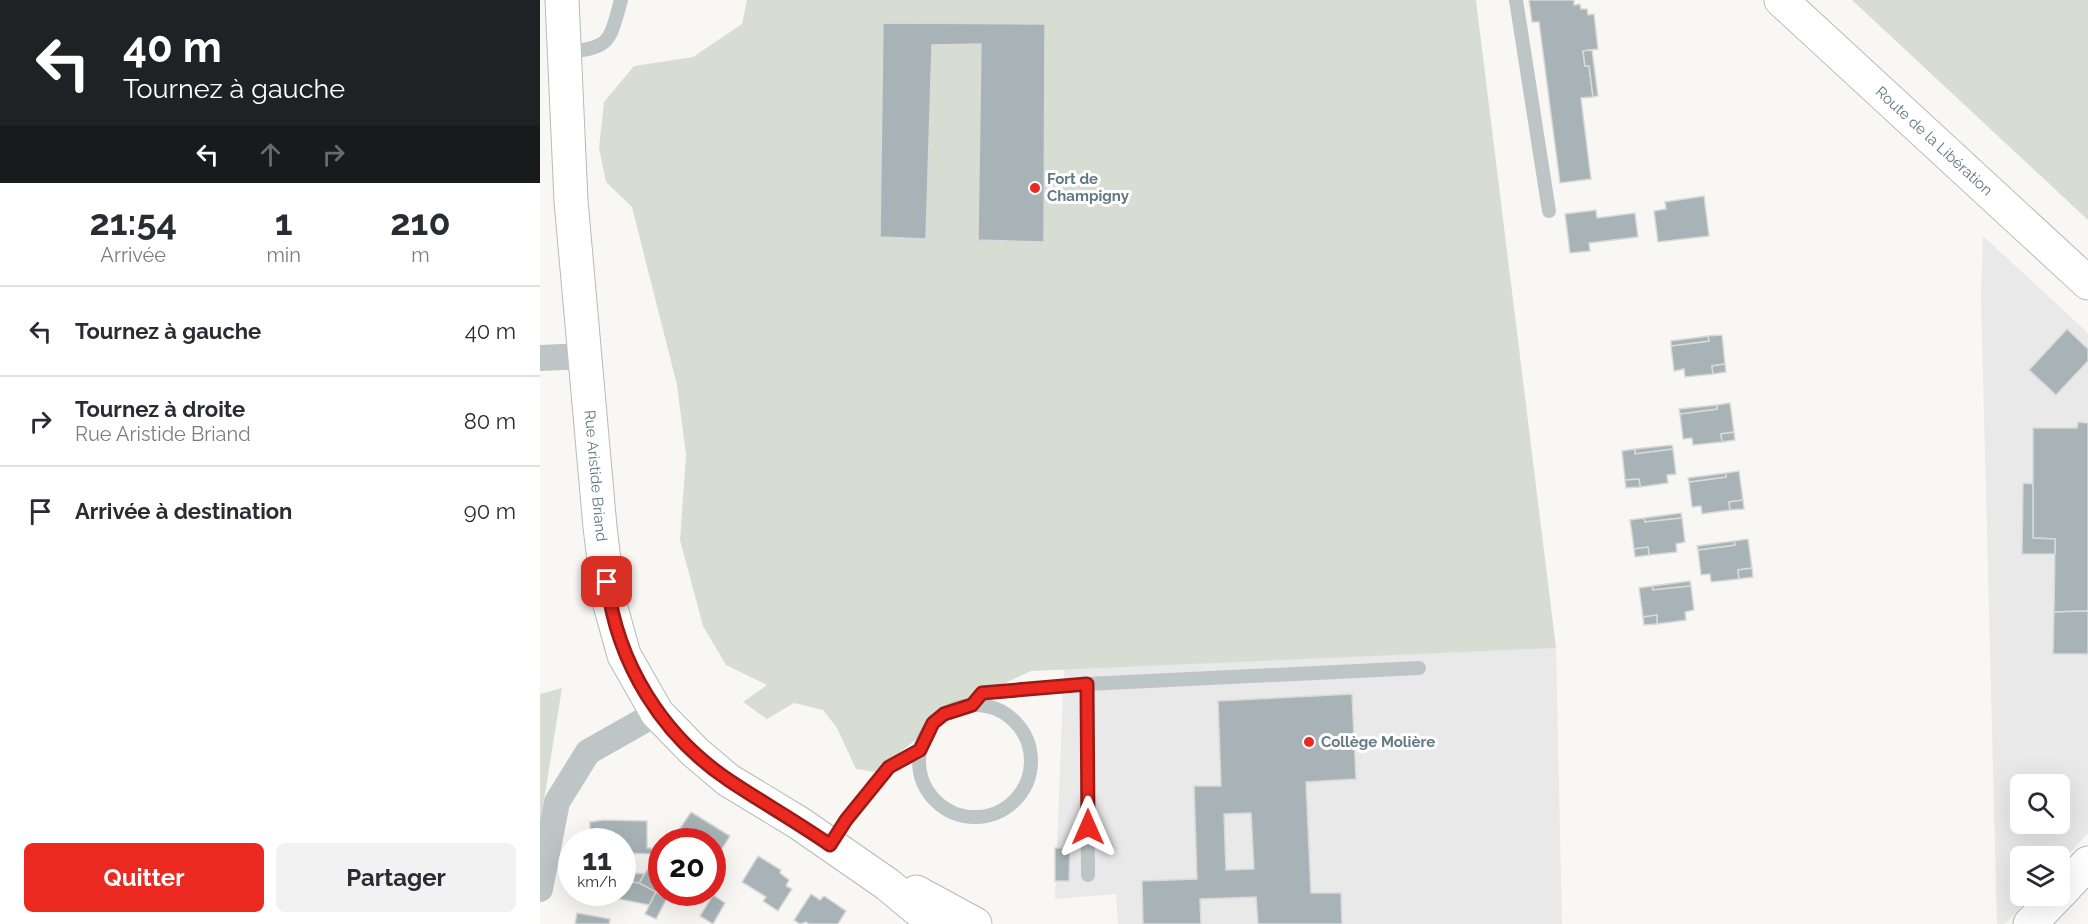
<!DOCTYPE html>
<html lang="fr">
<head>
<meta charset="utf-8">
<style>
  :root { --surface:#fff; --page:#f2f2f3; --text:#2b2b33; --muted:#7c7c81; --line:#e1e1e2; --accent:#eb2921 }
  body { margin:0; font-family:Raleway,sans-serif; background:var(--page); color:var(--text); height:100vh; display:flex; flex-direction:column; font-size:22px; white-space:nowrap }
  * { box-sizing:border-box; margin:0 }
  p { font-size:20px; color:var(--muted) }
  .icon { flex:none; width:33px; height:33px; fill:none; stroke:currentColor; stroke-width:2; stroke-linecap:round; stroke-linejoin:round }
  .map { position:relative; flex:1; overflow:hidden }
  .side { display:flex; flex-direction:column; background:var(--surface); width:540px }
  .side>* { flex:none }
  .guide { background:#202124; color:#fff; overflow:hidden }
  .controls { position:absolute; left:1470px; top:774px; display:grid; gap:12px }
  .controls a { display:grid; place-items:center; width:60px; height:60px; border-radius:9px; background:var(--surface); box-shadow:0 6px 24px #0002; font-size:30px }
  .speed { position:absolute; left:18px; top:828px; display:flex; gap:12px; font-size:30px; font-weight:700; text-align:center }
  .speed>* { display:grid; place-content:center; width:78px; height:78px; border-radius:50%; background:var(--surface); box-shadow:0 6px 24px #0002; line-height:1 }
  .speed small { font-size:15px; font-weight:400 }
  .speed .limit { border:9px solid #d22; background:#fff; color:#111 }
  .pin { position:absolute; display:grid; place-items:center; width:51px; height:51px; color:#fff; margin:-26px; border-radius:12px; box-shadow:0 3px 9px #0006 }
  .me { position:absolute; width:66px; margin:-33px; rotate:0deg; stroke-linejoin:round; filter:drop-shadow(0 0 4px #0008) }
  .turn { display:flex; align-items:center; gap:21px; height:126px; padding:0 24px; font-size:27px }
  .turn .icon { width:78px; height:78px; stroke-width:2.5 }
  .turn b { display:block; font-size:42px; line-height:51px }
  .lanes { display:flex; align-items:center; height:57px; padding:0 24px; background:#0003; justify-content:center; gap:30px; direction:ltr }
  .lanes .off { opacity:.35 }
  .eta { display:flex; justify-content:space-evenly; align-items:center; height:102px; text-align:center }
  .eta b { font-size:36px; font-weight:700; line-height:42px }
  .action { display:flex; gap:12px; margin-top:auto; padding:12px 24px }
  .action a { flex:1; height:69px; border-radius:9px; background:var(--accent); color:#fff; font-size:24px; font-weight:700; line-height:69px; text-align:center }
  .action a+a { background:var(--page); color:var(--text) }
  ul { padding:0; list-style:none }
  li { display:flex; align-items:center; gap:18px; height:90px; padding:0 24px; border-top:2px solid var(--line) }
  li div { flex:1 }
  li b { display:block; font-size:22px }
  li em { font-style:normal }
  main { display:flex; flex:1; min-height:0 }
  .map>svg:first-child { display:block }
  .built { fill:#e8e9e8; fill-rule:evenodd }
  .green { fill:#d8ddd3 }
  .building { fill:#a7b3b7; stroke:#d9d9d7; stroke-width:1.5; fill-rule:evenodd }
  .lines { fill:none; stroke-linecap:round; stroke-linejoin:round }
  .secondary-casing { stroke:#b2bbbe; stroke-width:35 }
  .primary-casing { stroke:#b3babd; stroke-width:35 }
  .lane { stroke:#bec5c7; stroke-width:14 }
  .street { stroke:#bec5c7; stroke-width:26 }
  .secondary { stroke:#fff; stroke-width:33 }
  .primary { stroke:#fff; stroke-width:33 }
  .route-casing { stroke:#991b15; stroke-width:15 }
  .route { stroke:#eb2921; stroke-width:10 }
  .poi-dot { fill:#eb2921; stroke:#fff; stroke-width:2 }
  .labels { text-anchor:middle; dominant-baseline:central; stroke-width:6; stroke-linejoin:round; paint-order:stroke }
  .street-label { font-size:15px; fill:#617981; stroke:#fff }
  .poi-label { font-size:15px; font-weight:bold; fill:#617981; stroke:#fff; text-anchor:start }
</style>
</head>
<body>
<main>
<section class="side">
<div class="guide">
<div class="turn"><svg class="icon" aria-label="left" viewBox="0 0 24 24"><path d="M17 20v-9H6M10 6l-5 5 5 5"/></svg><div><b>40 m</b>Tournez à gauche</div></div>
<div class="lanes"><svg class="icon" aria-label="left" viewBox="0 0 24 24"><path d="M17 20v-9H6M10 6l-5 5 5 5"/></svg><svg class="icon off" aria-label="ahead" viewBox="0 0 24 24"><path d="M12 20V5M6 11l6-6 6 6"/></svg><svg class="icon off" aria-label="right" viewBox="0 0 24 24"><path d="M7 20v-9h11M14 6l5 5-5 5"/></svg></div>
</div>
<div class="eta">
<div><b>21:54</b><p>Arrivée</p></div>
<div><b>1</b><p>min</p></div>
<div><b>210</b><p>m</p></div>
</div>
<ul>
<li><svg class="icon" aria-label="left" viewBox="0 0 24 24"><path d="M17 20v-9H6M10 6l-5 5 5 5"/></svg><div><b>Tournez à gauche</b></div><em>40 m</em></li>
<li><svg class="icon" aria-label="right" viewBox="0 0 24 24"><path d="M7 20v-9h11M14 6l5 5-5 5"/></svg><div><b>Tournez à droite</b><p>Rue Aristide Briand</p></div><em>80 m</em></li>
<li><svg class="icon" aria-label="arrive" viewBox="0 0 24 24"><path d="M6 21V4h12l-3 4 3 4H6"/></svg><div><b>Arrivée à destination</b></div><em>90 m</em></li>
</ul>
<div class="action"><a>Quitter</a><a>Partager</a></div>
</section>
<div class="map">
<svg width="1548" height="924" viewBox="0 0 1548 924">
  <rect width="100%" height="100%" fill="#f8f7f4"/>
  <g class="built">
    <path d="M 1443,236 L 1548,333 L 1548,833 L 1520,864 L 1520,856 L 1480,856 L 1480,896 L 1491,896 L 1465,924 L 1457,924 L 1441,297 ZM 1480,784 L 1520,784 L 1520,824 L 1480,824 Z"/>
    <polygon points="1016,648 1022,924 578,924 576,894 515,899 524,668"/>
  </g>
  <g class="green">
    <polygon points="207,0 936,0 1016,648 491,671 422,703 335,772 316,769 297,728 283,710 254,703 227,719 203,702 227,685 186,665 163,626 140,540 146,455 137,385 92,207 66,182 59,148 64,102 94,66 153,57 202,24"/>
    <polygon points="1312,0 1548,0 1548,220"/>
    <polygon points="22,688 0,825 0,694"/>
  </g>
  <g class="building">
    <polygon points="989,0 1034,0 1034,5 1040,4 1041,9 1047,9 1048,15 1054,14 1058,49 1043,51 1045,66 1049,66 1053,97 1041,98 1051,179 1020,183 999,22 992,22"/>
    <polygon points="343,23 505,24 504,242 438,240 441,44 392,45 386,239 340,237"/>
    <polygon points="1052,50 1058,96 1053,97 1049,66 1045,66 1043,51"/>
    <polygon points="1164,196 1169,236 1118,242 1114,211 1126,209 1125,202"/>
    <polygon points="1056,210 1057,218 1095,213 1098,237 1049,243 1050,251 1030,253 1025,214"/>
    <polygon points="1527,329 1548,349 1548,361 1516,395 1489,370"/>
    <polygon points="1182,335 1185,364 1172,366 1173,374 1145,377 1144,369 1134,371 1131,346 1169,341 1168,336"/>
    <polygon points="1168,336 1169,341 1131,346 1131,341"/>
    <polygon points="1185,364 1186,372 1173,374 1172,366"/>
    <polygon points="1190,403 1194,432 1181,434 1182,442 1153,445 1152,438 1143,439 1140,414 1177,409 1177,405"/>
    <polygon points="1177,405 1177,409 1140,414 1139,409"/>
    <polygon points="1538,422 1548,423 1548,611 1514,612 1515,539 1493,538 1493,428 1537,428"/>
    <polygon points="1194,432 1195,440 1182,442 1181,434"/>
    <polygon points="1132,445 1133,449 1095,454 1095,449"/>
    <polygon points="1095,449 1095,454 1133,449 1136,474 1127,475 1128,483 1100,487 1099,479 1085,480 1082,451"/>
    <polygon points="1199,471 1203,500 1189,502 1190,510 1162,514 1161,506 1152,507 1149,482 1186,477 1186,473"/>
    <polygon points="1186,473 1186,477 1149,482 1148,478"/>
    <polygon points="1099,479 1100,487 1086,488 1085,480"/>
    <polygon points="1483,483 1493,484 1493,538 1515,539 1515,554 1482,554"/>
    <polygon points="1203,500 1204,509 1190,510 1189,502"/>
    <polygon points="1141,513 1142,518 1105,522 1104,518"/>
    <polygon points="1104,518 1105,522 1142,518 1145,542 1136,544 1137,552 1109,555 1108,547 1094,549 1090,520"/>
    <polygon points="1208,539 1212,568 1198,570 1199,579 1171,582 1170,574 1161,575 1158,550 1195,545 1194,541"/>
    <polygon points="1194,541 1195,545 1158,550 1157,546"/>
    <polygon points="1108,547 1109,555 1095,557 1094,549"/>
    <polygon points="1212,568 1213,577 1199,579 1198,570"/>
    <polygon points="1150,581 1151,586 1113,590 1112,586"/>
    <polygon points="1112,586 1113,590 1151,586 1154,610 1145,612 1146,620 1117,624 1117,615 1103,617 1099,588"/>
    <polygon points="1548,611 1548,654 1513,654 1514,612"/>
    <polygon points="1117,615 1117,624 1104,625 1103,617"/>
    <path d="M 812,694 L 816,779 L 766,782 L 771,893 L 801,893 L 802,924 L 718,924 L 716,897 L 660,899 L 661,924 L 603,924 L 602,881 L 657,879 L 654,786 L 681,786 L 678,701 ZM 711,813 L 714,869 L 686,870 L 684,814 Z"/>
    <polygon points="151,812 190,836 173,863 172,842 131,842"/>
    <polygon points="64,820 107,821 107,848 112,848 112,854 82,853 82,842 49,842 50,822"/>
    <polygon points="515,848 530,848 529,881 515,881"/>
    <polygon points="218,856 241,870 240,873 249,880 246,886 252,889 238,911 223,901 226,897 202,882"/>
    <polygon points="111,864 122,871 122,883 116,892 99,883"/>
    <polygon points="82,872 104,874 99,883 82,881"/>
    <polygon points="82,881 99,883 116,892 109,905 59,895 59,892 82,892"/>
    <polygon points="116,892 127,898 116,919 105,914"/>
    <polygon points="271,894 280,900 284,896 306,911 298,924 269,924 266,922 260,924 254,920"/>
    <polygon points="173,895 185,903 173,924 160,916"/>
    <polygon points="37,913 70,919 69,924 35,924"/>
  </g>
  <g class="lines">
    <g class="secondary-casing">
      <g id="secondary">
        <path id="s1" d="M 22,0 L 31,201 L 60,527 L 69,601 L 84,655 L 117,713 L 155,752 L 188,780 L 259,823 L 347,884 L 395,924"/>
        <polyline points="376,892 435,924"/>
        <polyline points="1520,893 1548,863"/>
        <polyline points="1490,924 1517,896"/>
      </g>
    </g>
    <g class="primary-casing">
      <g id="primary">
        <path id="s2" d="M 1241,0 L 1548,283"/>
      </g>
    </g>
    <g class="lane">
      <polyline points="976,0 1009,211"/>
      <path d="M 24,52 C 71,48 69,43 81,0"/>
      <circle cx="435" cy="761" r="56"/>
      <polyline points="432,705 442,693 547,684"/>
      <polyline points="290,845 306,820 349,767 380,749"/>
      <polyline points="548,875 547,684 879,668"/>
    </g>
    <g class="street">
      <polyline points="0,358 45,356"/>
      <polyline points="0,889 17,802 48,752 117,713"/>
    </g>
    <use href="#secondary" class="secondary"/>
    <use href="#primary" class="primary"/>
  </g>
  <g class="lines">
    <g class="route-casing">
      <path id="route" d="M 67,582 C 77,663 122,736 190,781 C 223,803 257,822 290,845 L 306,820 L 349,767 L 380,750 L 393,723 L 404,714 L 432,705 L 442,693 L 547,684 L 548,827"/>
    </g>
    <use href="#route" class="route"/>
  </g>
  <g class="poi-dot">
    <circle cx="495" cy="188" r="6"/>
    <circle cx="769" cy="742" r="6"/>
  </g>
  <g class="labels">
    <g class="street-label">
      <text stroke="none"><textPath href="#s2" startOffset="208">Route de la Libération</textPath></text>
      <text stroke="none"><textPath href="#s1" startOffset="477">Rue Aristide Briand</textPath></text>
    </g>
    <g class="poi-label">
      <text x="507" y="179">Fort de<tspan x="507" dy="17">Champigny</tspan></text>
      <text x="781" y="742">Collège Molière</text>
    </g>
  </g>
</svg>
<div class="controls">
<a><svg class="icon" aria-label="search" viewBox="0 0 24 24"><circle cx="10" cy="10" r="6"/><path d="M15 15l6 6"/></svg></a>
<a><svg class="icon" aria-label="layers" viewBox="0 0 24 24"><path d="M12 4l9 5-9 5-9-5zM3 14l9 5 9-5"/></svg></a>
</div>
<div class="speed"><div>11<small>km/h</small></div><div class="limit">20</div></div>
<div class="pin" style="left:67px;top:582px;background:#d93025"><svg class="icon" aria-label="arrive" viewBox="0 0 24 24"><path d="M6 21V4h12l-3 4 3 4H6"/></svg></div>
<svg class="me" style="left:548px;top:827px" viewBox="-20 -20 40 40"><path d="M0-17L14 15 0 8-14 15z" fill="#eb2921" stroke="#fff" stroke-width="4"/></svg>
</div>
</main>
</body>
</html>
